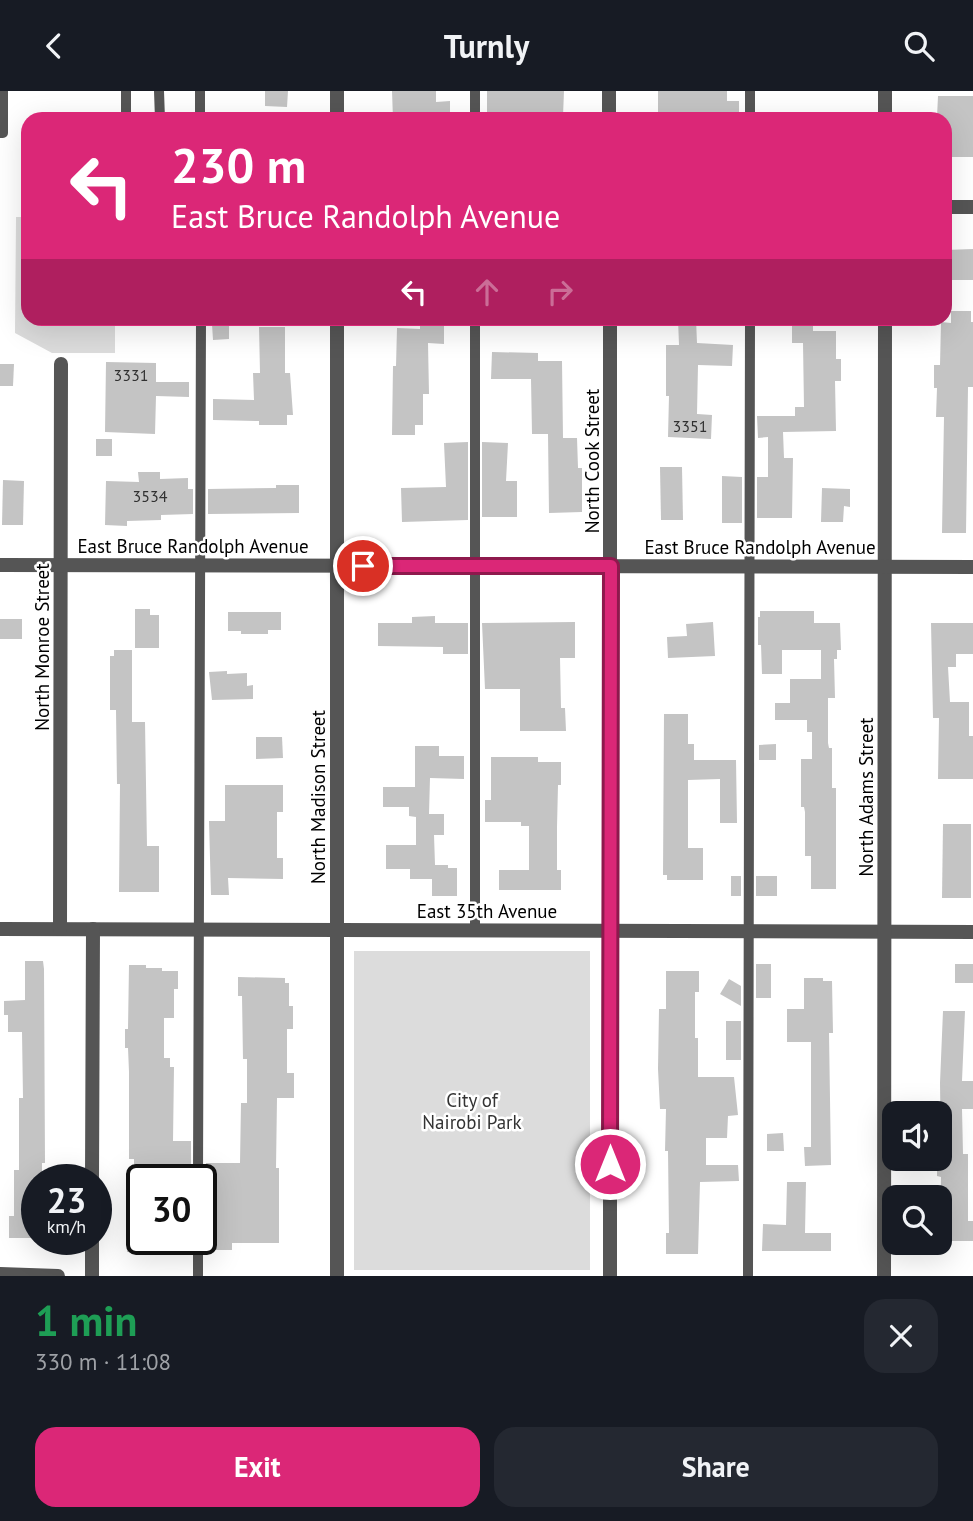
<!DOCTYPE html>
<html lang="en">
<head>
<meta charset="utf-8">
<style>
  :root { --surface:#171b24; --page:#242831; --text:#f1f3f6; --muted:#9ea1a6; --accent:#db2777 }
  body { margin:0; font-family:"PT Sans",sans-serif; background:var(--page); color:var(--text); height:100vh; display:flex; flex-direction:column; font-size:26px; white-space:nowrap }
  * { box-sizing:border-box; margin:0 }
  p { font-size:23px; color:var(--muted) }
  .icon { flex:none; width:38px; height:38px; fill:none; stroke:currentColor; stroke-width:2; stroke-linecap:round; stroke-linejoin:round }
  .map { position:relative; height:1185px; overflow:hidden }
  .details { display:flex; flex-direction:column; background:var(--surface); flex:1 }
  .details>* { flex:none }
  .banner { position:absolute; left:21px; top:21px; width:931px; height:214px; border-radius:21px; box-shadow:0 7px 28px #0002; background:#db2777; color:#fff; overflow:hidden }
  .controls { position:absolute; left:882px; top:1010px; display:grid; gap:14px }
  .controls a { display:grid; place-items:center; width:70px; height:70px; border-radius:14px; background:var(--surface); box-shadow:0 7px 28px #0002; font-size:35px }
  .speed { position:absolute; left:21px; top:1073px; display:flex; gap:14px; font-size:35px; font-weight:700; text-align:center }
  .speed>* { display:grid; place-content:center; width:91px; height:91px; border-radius:50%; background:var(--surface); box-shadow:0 7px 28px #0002; line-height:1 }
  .speed small { font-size:18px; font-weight:400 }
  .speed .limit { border:4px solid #111; border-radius:10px; background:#fff; color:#111 }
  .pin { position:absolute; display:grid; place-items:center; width:60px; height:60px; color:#fff; margin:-30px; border:4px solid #fff; border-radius:50%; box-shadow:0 2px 7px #0007 }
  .me { position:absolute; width:77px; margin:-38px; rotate:0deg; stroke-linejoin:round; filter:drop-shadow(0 0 5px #0008) }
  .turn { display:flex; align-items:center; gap:24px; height:147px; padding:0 35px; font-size:32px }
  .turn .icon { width:91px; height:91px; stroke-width:2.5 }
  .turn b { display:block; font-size:49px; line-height:60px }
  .lanes { display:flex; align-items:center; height:66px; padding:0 35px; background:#0003; justify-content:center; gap:35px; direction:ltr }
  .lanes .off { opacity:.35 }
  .round { display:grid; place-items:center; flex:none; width:74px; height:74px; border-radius:21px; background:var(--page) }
  .head { display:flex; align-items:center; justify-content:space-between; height:119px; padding:0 35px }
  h1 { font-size:42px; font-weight:700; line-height:52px; color:#1e9e55 }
  .cta { display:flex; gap:14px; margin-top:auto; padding:14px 35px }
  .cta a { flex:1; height:80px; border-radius:21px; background:var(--accent); color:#fff; font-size:28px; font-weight:700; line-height:80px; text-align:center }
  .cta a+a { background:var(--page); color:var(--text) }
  header { display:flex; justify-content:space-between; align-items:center; height:91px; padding:0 35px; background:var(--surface); font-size:32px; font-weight:700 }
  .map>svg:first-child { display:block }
  .green { fill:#dcdcdc }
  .building { fill:#c4c4c4 }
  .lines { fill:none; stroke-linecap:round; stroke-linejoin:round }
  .service { stroke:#555; stroke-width:10 }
  .minor { stroke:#555; stroke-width:14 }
  .tertiary { stroke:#555; stroke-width:14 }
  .route-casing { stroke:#8e194d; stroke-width:18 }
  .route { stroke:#db2777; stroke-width:12 }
  .labels { text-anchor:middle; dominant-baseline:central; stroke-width:5; stroke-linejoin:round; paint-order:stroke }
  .number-label { font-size:16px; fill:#313131 }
  .street-label { font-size:19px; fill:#000; stroke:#fff }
  .park-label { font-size:19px; fill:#333; stroke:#fff }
</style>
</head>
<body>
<header><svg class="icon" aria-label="back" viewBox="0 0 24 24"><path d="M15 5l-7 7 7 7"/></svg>Turnly<svg class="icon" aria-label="search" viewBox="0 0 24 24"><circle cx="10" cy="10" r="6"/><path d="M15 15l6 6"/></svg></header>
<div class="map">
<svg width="973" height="1185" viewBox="0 0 973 1185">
  <rect width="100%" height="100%" fill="#fff"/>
  <g class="green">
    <polygon points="16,126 28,126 28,228 115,228 115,262 52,262 15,242"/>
    <rect x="354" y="860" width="236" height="319"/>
  </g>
  <g class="building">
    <polygon points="265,0 288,0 287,16 265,15"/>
    <polygon points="392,0 436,0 436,11 450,10 450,28 393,28"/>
    <polygon points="487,0 564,0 563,25 487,21"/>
    <polygon points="658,0 727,0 727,10 739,10 739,24 658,21"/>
    <polygon points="938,5 973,5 973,66 945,66 945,28 937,26"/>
    <polygon points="973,158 973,189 945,189 945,159"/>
    <polygon points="951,220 971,220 971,231 973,231 973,296 968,296 966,442 942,442 944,326 936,326 937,297 934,297 934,274 940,274 941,231 951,232"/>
    <polygon points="420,228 444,228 444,253 428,252 429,303 423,303 423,334 415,334 415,344 392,344 393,275 396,275 397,237 420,238"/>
    <polygon points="678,228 696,228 697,252 733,254 732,275 698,274 697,323 712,324 711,348 668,346 669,305 666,305 666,254 679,254"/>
    <polygon points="792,228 813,228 813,240 836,240 836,268 841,268 841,290 835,290 836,340 783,341 784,367 793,367 792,427 757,427 757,386 768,386 768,346 758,347 757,325 795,325 795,316 804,316 803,252 792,252"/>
    <polygon points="229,232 229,248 213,249 212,233"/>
    <polygon points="259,236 285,236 285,282 290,282 293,324 287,324 287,334 259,334 259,330 213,329 213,308 254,309 253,282 260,282"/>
    <polygon points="492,261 538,262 538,270 562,270 563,347 577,347 578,377 582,377 582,421 549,422 548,343 532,343 531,288 491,288"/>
    <polygon points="106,271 156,272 156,291 189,291 189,306 156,305 155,343 105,341"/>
    <polygon points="0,273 14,273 13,295 0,295"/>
    <rect x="96" y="348" width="16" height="17"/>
    <polygon points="468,351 468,429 402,431 401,397 446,396 444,352"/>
    <polygon points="482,351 508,352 506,390 517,390 517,426 482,426"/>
    <polygon points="660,376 682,376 683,429 661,429"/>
    <polygon points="138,381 160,381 160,388 188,387 188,398 193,398 193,423 161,424 161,429 127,430 127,435 105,434 106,390 139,391"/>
    <polygon points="722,385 742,386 742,432 722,432"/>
    <polygon points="3,389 24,390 23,434 2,434"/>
    <polygon points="276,394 299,394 299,422 208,423 208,398 276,397"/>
    <polygon points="822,397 850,398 850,416 844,415 843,431 821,431"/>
    <polygon points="135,518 150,518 150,524 159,524 159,557 135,557"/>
    <polygon points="760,520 814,520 814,532 840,532 841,559 837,559 837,568 834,568 835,607 828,607 828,652 829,657 832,657 832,697 836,697 836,798 811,798 811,765 805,765 805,721 804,716 801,716 801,668 812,668 812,641 807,641 807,629 775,629 775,612 790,612 790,588 821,588 821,559 782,559 782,583 762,583 761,554 758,554 758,526 760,526"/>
    <polygon points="228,521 281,521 281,539 268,539 268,543 241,543 241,540 228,540"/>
    <polygon points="435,525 435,532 468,532 468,563 443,563 443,556 378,555 378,532 412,532 412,526"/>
    <rect x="0" y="528" width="22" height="20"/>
    <polygon points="575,531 575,567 560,567 561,617 565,617 566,640 520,640 520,598 485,598 482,532"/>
    <polygon points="713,531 715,565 668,567 667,546 687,545 686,533"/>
    <polygon points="931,532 973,532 973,563 956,563 956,576 948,576 950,611 969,611 969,645 973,645 973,688 938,688 939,627 933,627"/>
    <polygon points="114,559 132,559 132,631 145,631 147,755 159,755 159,801 119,801 120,693 117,693 116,619 110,619 110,565 114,565"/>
    <polygon points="227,580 227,583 247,582 247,595 253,594 253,608 212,609 209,581"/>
    <polygon points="664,623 688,623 688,653 694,653 694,669 736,669 737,732 720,732 720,688 688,689 688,757 703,757 703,789 667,789 667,784 663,784"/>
    <polygon points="256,646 282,646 283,667 256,668"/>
    <polygon points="776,653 776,669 759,669 759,654"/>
    <polygon points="415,655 439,655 439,665 464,665 464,688 430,687 429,723 444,723 444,744 434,744 435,774 448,774 448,777 457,777 457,805 432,805 432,788 410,788 410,778 386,778 386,754 416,754 416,726 409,725 409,716 383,716 383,696 415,696"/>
    <polygon points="491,666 538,666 538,671 561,671 561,694 558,694 557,736 557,779 561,779 561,799 499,799 499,779 529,779 529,735 521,735 521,731 485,731 485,709 491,709"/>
    <polygon points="225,694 283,694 283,721 277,721 277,767 283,767 283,788 228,787 229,804 211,804 209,730 225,730"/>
    <polygon points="943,733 971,733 971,807 942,807"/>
    <rect x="731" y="785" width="10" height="20"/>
    <rect x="756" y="785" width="21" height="20"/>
    <polygon points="25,870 43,870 44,878 45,1072 42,1072 42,1088 37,1088 37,1147 9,1147 9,1125 14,1125 14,1079 19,1079 19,1007 23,1007 22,941 8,941 8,924 4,924 4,910 25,909"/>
    <rect x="756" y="873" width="15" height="34"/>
    <rect x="955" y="873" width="18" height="19"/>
    <polygon points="129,874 146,874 146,877 162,877 162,880 178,880 178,898 174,898 174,927 164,927 164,967 170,967 170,976 174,976 173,1050 191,1050 191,1088 175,1088 174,1083 140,1083 140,1076 134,1076 134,1068 129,1068 129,981 128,957 125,957 125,938 128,938"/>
    <polygon points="666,880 699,880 699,901 695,901 695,947 698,947 698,986 734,986 738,1024 728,1025 727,1047 706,1047 706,1074 738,1074 739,1090 700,1091 698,1163 666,1163 666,1142 669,1142 668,1060 665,1060 666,1018 660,1018 658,978 659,918 666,918"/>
    <polygon points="238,886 285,887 285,892 289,892 289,915 293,915 293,938 287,938 287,982 294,982 294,1007 277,1007 276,1077 279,1077 279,1152 232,1152 232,1159 212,1159 212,1088 205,1088 206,1072 240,1072 241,1012 247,1012 247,968 243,968 242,905 238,905"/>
    <polygon points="804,887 823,887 823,890 832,890 833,942 829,942 831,1074 805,1075 804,1056 811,1056 811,951 787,951 787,918 804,918"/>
    <polygon points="729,888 741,895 741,915 720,903"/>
    <polygon points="943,920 965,920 962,990 973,990 973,1018 962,1018 963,1063 968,1063 968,1130 973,1130 973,1150 940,1150 941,1086 937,1085 937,1068 940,1068 941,1062 940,992"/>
    <rect x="726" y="930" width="15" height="39"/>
    <polygon points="783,1042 784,1060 767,1060 767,1043"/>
    <polygon points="787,1091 806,1091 805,1142 831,1142 831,1160 762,1160 763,1133 786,1134"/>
    <polygon points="127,1139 142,1139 142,1148 162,1148 162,1162 127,1161"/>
  </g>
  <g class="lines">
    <g class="service">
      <polyline points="159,0 160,28"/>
      <polyline points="200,0 200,28"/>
      <polyline points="475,0 475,28"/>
      <polyline points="750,0 750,28"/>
      <polyline points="126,28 126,0"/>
      <polyline points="0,42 3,42 3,0"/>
      <polyline points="475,839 475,228"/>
      <polyline points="198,1088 201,228"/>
      <polyline points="198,1185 198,1148"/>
      <polyline points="748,1185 750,228"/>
    </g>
    <g class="minor">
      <polyline points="337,0 337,28"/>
      <polyline points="609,0 609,28"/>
      <polyline points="885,28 885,0"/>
      <polyline points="945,116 973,116"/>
      <polyline points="0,838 973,841"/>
      <polyline points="60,838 61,273"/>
      <polyline points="92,1088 93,838"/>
      <polyline points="0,1183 58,1185"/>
      <polyline points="92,1185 92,1148"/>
      <polyline points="337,1185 337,228"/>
      <polyline points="610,1185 610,228"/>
      <polyline points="884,1185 885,228"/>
    </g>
    <polyline class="tertiary" points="0,474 973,476"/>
  </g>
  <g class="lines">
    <g class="route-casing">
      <polyline id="route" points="363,475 611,475 610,1073"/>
    </g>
    <use href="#route" class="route"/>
  </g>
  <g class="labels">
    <g class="number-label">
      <text x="131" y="284">3331</text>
      <text x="690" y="335">3351</text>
      <text x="150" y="405">3534</text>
    </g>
    <g class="street-label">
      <text transform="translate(592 370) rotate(-90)">North Cook Street</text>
      <text x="193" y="455">East Bruce Randolph Avenue</text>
      <text x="760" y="456">East Bruce Randolph Avenue</text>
      <text transform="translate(42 556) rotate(-90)">North Monroe Street</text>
      <text transform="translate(318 706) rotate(-90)">North Madison Street</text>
      <text transform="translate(866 706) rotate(-90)">North Adams Street</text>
      <text x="487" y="820">East 35th Avenue</text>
    </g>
    <g class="park-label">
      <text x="472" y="1009">City of<tspan x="472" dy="22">Nairobi Park</tspan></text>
    </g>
  </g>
</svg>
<div class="controls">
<a><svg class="icon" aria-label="sound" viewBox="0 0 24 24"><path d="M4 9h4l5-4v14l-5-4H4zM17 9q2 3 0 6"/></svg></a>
<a><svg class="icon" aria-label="search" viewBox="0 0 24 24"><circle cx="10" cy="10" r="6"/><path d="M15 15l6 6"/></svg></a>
</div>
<div class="speed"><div>23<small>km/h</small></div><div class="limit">30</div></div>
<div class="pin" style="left:363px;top:475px;background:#d93025"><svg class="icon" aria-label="arrive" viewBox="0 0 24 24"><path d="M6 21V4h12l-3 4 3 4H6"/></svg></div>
<svg class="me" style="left:610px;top:1073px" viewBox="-20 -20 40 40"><circle r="17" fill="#db2777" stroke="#fff" stroke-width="3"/><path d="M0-11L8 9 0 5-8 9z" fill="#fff"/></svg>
<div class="banner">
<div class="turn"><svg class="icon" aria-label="left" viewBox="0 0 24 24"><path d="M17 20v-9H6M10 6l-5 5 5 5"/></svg><div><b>230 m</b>East Bruce Randolph Avenue</div></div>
<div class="lanes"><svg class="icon" aria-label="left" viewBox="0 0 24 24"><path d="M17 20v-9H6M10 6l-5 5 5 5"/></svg><svg class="icon off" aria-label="ahead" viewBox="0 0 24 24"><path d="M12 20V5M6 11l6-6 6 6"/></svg><svg class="icon off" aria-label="right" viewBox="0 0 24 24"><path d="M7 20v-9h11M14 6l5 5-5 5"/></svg></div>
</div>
</div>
<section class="details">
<div class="head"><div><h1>1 min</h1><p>330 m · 11:08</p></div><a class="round"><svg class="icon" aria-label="close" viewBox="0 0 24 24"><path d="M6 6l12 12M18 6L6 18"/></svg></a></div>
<div class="cta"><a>Exit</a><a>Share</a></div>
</section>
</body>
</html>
